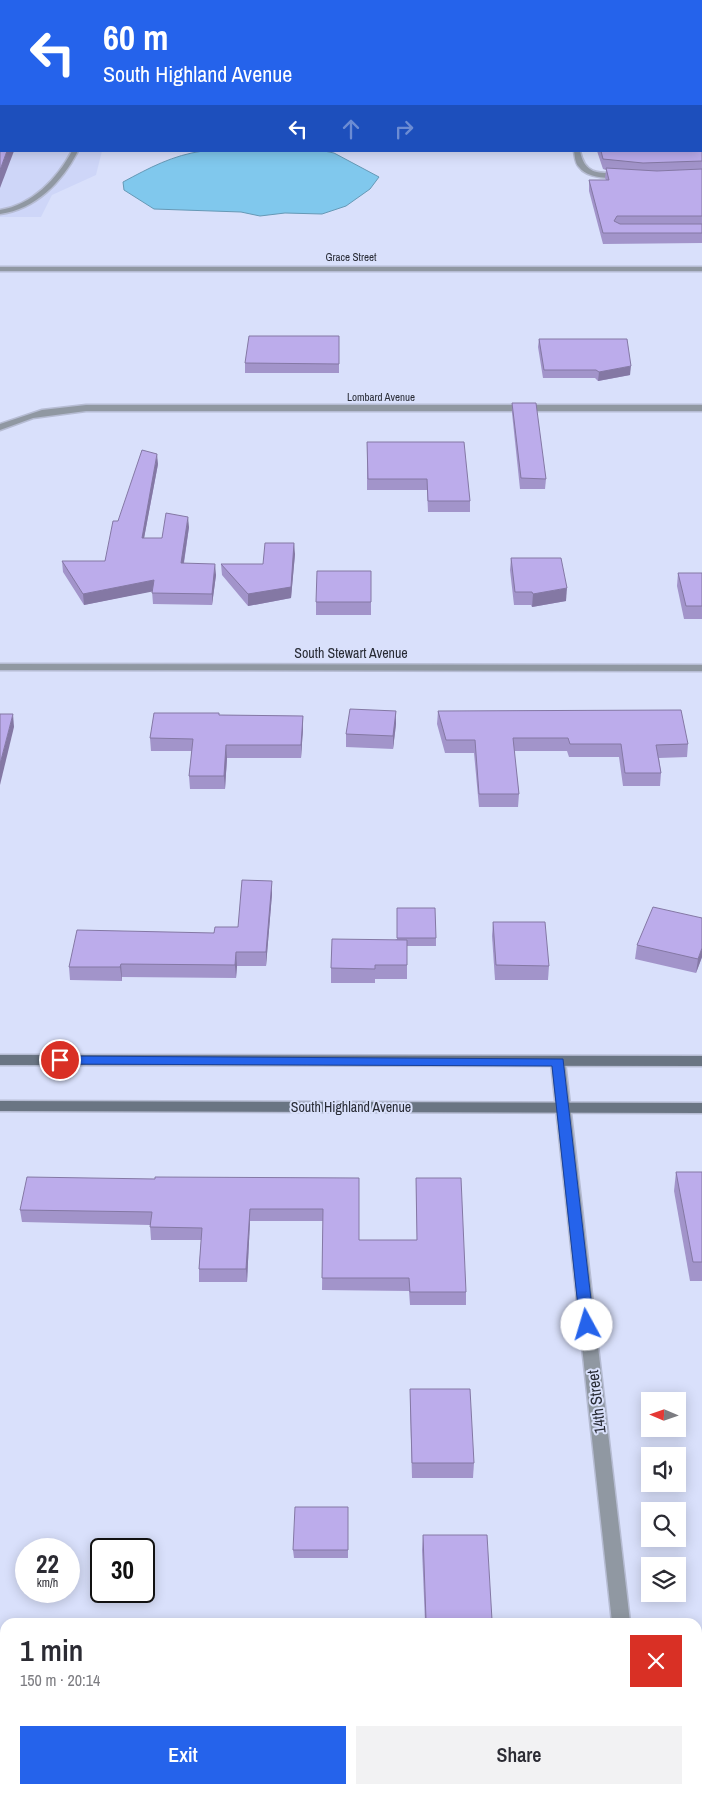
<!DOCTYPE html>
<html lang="en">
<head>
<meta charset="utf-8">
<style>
  :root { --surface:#fff; --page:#f2f2f3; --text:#2b2b33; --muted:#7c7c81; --accent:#2563eb }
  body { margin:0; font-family:"Archivo Narrow",sans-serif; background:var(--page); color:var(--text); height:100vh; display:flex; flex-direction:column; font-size:19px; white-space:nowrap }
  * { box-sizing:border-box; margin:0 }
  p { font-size:16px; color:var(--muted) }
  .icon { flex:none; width:28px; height:28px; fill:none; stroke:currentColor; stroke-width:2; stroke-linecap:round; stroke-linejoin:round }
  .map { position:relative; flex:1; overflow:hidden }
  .panel { position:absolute; left:0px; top:1618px; width:702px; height:176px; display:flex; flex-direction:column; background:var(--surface); border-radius:15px 15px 0 0; box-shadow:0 2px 12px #0003 }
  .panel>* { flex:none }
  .guide { position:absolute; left:0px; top:0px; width:702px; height:152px; box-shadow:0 2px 12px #0003; background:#2563eb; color:#fff; overflow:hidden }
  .needle { width:32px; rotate:272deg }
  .fabs { position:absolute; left:641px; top:1392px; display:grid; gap:10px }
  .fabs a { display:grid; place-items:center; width:45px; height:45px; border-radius:0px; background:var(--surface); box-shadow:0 2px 12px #0003; font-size:25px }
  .speed { position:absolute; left:15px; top:1538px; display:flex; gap:10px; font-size:25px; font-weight:700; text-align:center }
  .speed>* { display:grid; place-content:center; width:65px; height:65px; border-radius:50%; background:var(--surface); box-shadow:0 2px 12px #0003; line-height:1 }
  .speed small { font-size:12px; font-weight:400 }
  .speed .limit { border:2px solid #111; border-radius:8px; background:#fff; color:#111 }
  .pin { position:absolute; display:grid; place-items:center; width:42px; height:42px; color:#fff; margin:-21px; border:2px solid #fff; border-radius:50%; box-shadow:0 1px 5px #0007 }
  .me { position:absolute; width:55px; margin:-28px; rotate:354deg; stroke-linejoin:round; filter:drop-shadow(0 0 4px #0008) }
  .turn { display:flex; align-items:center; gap:18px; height:105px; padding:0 20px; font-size:22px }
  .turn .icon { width:65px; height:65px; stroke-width:2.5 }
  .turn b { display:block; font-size:35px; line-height:42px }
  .lanes { display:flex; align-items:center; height:48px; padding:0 20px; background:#0003; justify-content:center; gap:25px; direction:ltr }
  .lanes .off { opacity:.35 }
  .round { display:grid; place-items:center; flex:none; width:52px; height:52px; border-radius:0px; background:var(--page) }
  .head { display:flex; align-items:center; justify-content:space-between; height:85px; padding:0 20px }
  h1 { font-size:30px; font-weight:600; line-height:38px }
  .button { display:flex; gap:10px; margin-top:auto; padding:10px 20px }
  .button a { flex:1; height:58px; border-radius:0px; background:var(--accent); color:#fff; font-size:20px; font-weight:600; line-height:58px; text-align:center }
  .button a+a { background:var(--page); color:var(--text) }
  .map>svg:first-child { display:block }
  .built { fill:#ced6f8 }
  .water { fill:#80c8ed; stroke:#6699b6 }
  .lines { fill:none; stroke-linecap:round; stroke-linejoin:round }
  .lane-casing { stroke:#b6bcd3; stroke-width:3 }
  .street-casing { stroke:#b6bcd3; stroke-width:3 }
  .secondary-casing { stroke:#b6bcd3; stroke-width:3 }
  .lane { fill:#9098a2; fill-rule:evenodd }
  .street { fill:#9098a2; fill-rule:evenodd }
  .secondary { fill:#6a7583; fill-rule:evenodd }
  .wall { fill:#a294ca }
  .shaded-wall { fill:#8478a4 }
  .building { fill:#bcaceb; stroke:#8478a4 }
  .route { fill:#2563eb; stroke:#184099 }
  .labels { text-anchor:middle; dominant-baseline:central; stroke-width:4; stroke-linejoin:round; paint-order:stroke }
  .far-street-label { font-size:11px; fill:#282b35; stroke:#d9e0fb }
  .street-label { font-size:14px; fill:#282b35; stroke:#d9e0fb }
  .near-street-label { font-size:16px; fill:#282b35; stroke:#d9e0fb }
</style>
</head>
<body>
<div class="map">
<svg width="702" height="1793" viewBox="0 0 702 1793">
  <rect width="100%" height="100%" fill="#d9e0fb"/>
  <polygon class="built" points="0,0 33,1 1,1 1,151 102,151 96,175 52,195 41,217 0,217"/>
  <path class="water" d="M 203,151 L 324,151 L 334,153 L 379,177 L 370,189 L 346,206 L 322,214 L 285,213 L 260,216 L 241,212 L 154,209 L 124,190 L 123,182 C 149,168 173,155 203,151 Z"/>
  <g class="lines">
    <g class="lane-casing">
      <path id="lane" d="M 72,151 L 78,151 C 62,182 36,209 0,214 L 0,210 C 32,205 57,179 72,151 Z"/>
    </g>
    <g class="street-casing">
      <g id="street">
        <rect x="416" y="0" width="6" height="1"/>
        <polygon points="701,5 702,6 702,11 701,11"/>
        <polygon points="702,16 702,20 701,21 701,16"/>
        <rect x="701" y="81" width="1" height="4"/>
        <path d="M 574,151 L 580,151 C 585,176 600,173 622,173 L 625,175 C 615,181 586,178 579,167 C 575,163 575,157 574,151 Z"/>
        <rect x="0" y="267" width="702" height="4"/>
        <polygon points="86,405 702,405 702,411 86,411 33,418 0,430 0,424 42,410"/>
        <polygon points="0,664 702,665 702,671 0,670"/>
        <polygon points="558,1057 563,1059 565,1062 630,1622 612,1622 551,1062 553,1059"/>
        <polygon points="630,1789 650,1789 651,1793 631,1793"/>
      </g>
    </g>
    <g class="secondary-casing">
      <g id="secondary">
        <polygon points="0,1055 702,1056 702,1066 0,1065"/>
        <polygon points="0,1101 702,1103 702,1113 0,1111"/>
      </g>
    </g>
    <use href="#lane" class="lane"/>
    <use href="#street" class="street"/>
    <use href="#secondary" class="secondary"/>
  </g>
  <g class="wall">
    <polygon points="701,92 702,92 702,243 603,244 589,191 589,180 606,180 605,178 606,170 603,169 597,151 701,151"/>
    <polygon points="339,336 339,373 245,373 245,363"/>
    <polygon points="539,339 630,375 598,381 595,378 543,378 538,347"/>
    <polygon points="512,403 546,479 545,489 520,489 512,413"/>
    <polygon points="367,442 470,501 470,512 428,512 427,490 367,490"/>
    <polygon points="158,464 144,538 162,538 189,527 184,563 216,575 212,605 153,604 152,591 84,605 63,572 62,561 105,561 118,521"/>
    <polygon points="295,554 291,598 248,606 222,575 221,564 263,564"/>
    <polygon points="511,558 566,601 532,607 531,605 514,605 510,570"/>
    <polygon points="371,571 371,615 316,615 316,602"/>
    <polygon points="678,573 702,573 702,619 684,619 677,586"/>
    <polygon points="396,711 396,724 393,749 346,747 346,734"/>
    <polygon points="438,711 688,744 687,757 659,758 661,773 660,786 623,786 619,757 569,757 567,751 514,751 519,794 518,807 479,807 474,753 445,753 437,724"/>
    <polygon points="219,715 303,716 303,728 301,758 227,758 225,789 190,789 189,776 192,751 151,751 150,738"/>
    <polygon points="272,894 266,966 237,966 236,978 122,977 122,981 70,980 69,967 238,927"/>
    <polygon points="397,908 436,938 436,946 407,946 407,979 375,979 375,983 331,983 331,968 397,939"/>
    <polygon points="493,922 549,966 548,980 495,980 492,936"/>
    <polygon points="637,945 702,957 696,973 635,959"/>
    <polygon points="676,1172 702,1172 702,1281 690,1281 674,1191"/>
    <polygon points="359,1178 359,1240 417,1240 416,1178 466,1292 466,1305 410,1305 409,1291 322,1290 323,1221 250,1221 247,1282 199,1282 199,1269 201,1240 151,1240 150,1225 22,1222 20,1210 155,1179"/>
    <polygon points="410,1389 474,1463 473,1478 412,1478 410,1404"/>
    <polygon points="348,1507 348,1558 294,1558 293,1550"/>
    <polygon points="423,1535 492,1620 491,1622 425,1622 422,1550"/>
    <rect x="304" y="1789" width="60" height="4"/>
  </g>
  <g class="shaded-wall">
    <polygon points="7,151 14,151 0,188 0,170"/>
    <polygon points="631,366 630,375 598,381 599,372"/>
    <polygon points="157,454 158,464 142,549 142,538"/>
    <polygon points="188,517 189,527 182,574 181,563"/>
    <polygon points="294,543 295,554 291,598 248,606 248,594"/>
    <polygon points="215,564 216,575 212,605 212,594"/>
    <polygon points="154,580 155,591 84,605 83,594"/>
    <polygon points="567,588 566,601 532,607 533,594"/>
    <polygon points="396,711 396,724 393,749 393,736"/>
    <polygon points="13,714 14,727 0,785 0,764"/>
    <polygon points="303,716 303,728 301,758 301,745"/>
    <polygon points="226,745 227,758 225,789 224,776"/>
    <polygon points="272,881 272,894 266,966 266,952"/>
    <polygon points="702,948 702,957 696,973 698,959"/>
    <polygon points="236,952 237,966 236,978 235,965"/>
    <polygon points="121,964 122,977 122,981 120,967"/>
    <polygon points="250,1209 250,1221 247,1282 246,1269"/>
  </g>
  <g class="building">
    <polygon points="0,1 12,1 1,1 1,151 7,151 0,170"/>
    <rect x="701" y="92" width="1" height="14"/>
    <polygon points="701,111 702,114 702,161 643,163 603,159 601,151 701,151"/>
    <polygon points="606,168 657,171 702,169 702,216 617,216 614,221 620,224 702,224 702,233 603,233 589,180 609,180"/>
    <polygon points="249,336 339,336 339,364 245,363"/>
    <polygon points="539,339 627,339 631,366 599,372 596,370 544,370"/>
    <polygon points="512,403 536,403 546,479 521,478"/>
    <polygon points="367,442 464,442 470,501 428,501 427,479 368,479"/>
    <polygon points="142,450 157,454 142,538 162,538 166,513 188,517 181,563 215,564 212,594 152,593 154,580 83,594 62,561 105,561 113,521 118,521"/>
    <polygon points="265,543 294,543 291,587 248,594 221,564 263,564"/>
    <polygon points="511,558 561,558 567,588 533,594 532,592 515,592"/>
    <polygon points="317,571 371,571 371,602 316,602"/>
    <polygon points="678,573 702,573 702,606 686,606"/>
    <polygon points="350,709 396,711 393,736 346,734"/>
    <polygon points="681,710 688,744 656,745 661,773 625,773 621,744 570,744 568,738 513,738 519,794 479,794 475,740 446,740 438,711"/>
    <polygon points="154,713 219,713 219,715 303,716 301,745 226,745 224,776 189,776 193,739 150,738"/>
    <polygon points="0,714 13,714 0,764"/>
    <polygon points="242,880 272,881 266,952 236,952 235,965 121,964 120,967 69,967 77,930 214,933 215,927 238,927"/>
    <polygon points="653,907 702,918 702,948 698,959 637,945"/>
    <polygon points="397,908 435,908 436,938 397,938"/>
    <polygon points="493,922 545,922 549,966 496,965"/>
    <polygon points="332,939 407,940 407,965 375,965 375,969 331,968"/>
    <polygon points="676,1172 702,1172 702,1262 693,1262"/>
    <polygon points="27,1177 155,1179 155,1177 359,1178 359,1240 417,1240 416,1178 461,1178 466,1292 410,1292 409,1278 322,1278 323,1209 250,1209 246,1269 199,1269 202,1228 150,1227 152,1212 20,1210"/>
    <polygon points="410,1389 470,1389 474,1463 412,1463"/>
    <polygon points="295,1507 348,1507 348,1550 293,1550"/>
    <polygon points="423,1535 487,1535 492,1620 488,1620 488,1622 429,1622 429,1620 426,1620"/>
    <rect x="304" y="1789" width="60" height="2"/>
  </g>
  <polygon class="route" points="60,1056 563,1059 594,1325 592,1329 587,1331 582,1329 580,1325 552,1066 55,1064 53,1060"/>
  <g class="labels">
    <g class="far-street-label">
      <text x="351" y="257">Grace Street</text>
      <text x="381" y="397">Lombard Avenue</text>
    </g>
    <g class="street-label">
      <text x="351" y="653">South Stewart Avenue</text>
      <text x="351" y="1107">South Highland Avenue</text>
    </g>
    <g class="near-street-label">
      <text transform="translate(596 1402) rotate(-97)">14th Street</text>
    </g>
  </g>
</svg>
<div class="fabs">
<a><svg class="needle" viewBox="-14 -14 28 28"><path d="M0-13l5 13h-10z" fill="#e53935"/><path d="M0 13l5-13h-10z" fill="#7c7c81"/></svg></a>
<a><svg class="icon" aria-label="sound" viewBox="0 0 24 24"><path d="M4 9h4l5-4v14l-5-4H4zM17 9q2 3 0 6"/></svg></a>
<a><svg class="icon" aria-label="search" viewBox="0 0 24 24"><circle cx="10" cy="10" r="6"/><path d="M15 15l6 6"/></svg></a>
<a><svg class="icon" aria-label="layers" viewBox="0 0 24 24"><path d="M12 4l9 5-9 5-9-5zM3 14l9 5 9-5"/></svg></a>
</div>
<div class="speed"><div>22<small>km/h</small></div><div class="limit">30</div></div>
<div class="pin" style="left:60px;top:1060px;background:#d93025"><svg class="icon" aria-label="arrive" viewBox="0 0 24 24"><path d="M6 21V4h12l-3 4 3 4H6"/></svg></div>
<svg class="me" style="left:587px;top:1325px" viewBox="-20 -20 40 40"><circle r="19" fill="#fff"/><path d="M0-13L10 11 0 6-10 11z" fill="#2563eb"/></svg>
<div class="guide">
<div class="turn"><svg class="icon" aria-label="left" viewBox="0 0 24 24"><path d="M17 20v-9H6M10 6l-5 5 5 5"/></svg><div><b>60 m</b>South Highland Avenue</div></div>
<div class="lanes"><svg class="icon" aria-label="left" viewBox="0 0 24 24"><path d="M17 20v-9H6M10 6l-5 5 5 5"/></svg><svg class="icon off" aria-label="ahead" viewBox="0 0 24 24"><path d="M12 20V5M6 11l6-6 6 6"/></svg><svg class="icon off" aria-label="right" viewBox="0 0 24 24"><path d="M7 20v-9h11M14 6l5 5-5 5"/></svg></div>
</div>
<section class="panel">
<div class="head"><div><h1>1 min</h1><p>150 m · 20:14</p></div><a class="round" style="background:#d93025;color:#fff"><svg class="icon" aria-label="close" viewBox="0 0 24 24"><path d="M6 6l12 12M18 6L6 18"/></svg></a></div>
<div class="button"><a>Exit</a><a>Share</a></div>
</section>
</div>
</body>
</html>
